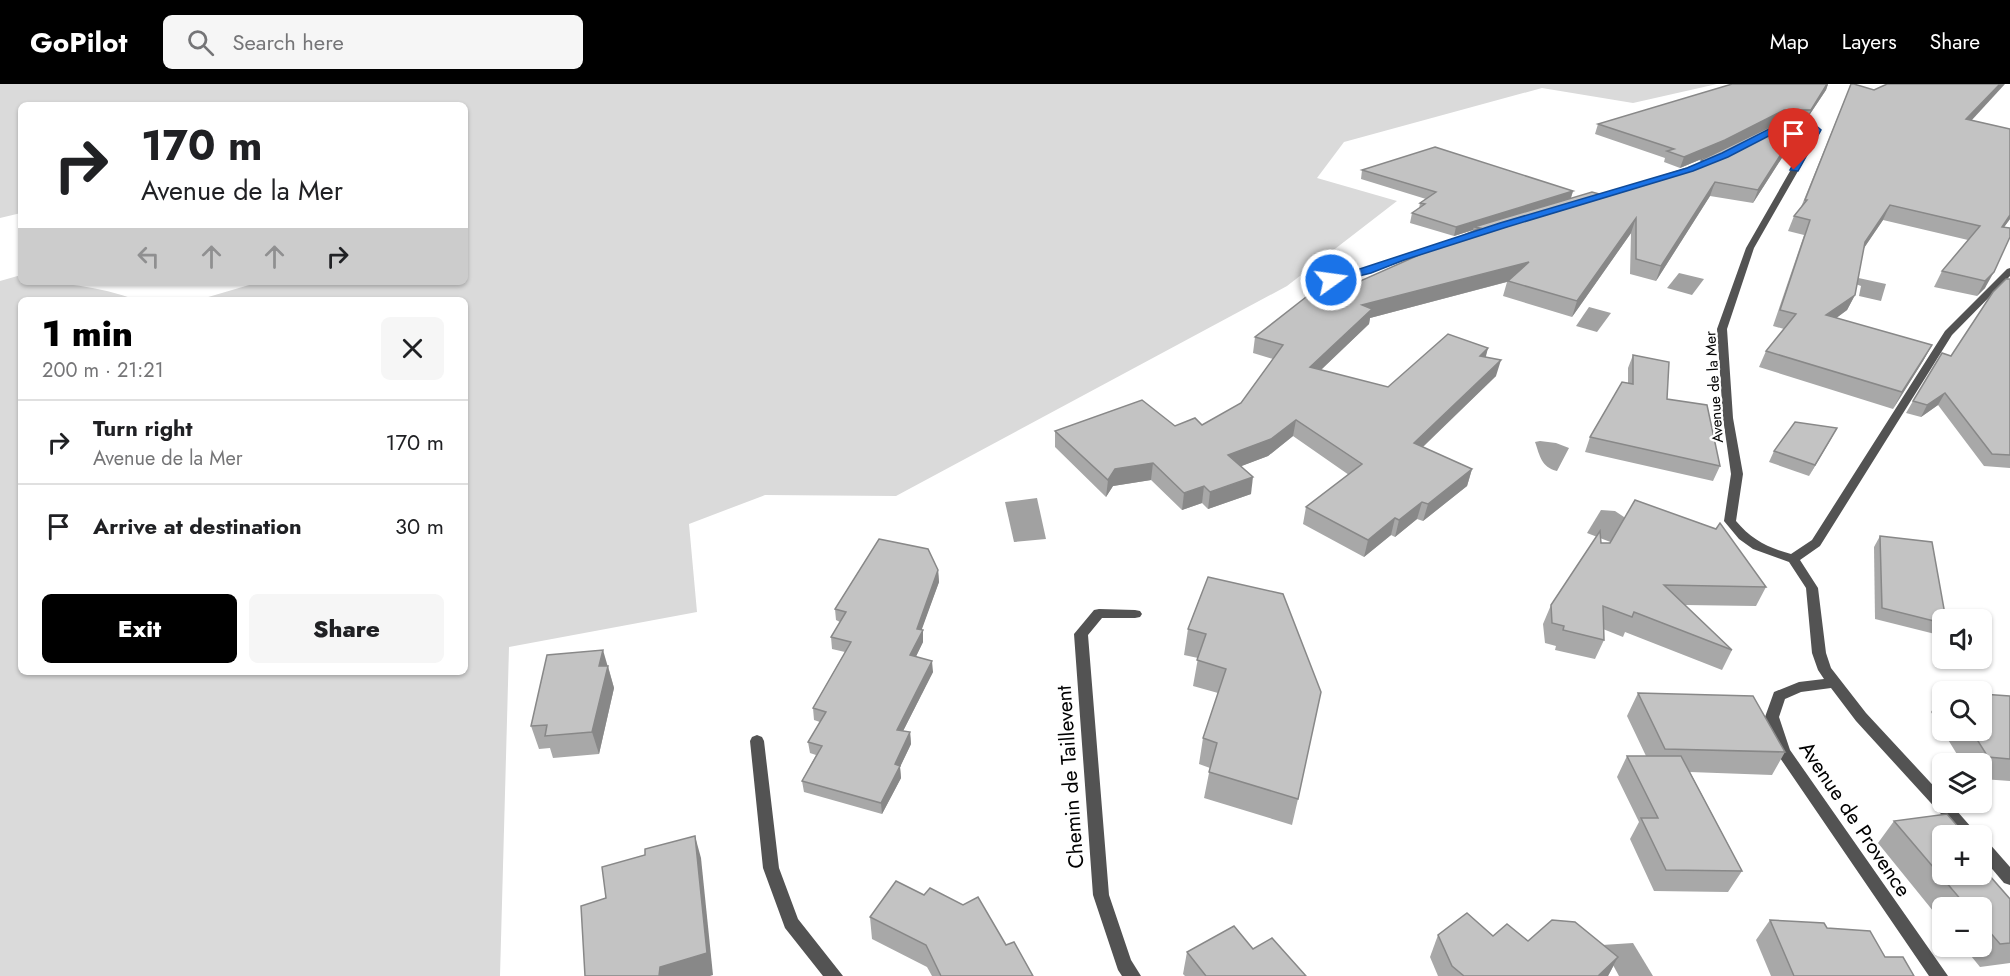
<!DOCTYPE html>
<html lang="en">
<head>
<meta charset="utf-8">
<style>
  :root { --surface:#fff; --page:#f6f6f6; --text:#202124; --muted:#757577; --line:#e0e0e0; --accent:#000 }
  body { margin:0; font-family:Jost,sans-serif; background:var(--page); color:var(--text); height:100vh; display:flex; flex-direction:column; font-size:22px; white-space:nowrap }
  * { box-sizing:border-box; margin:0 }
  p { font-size:20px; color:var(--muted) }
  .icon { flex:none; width:33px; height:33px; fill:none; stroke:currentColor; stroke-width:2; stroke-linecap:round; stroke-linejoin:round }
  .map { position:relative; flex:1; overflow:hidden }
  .side { position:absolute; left:18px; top:213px; width:450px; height:378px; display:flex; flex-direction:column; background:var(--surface); border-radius:9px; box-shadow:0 2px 4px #0004 }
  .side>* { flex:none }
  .banner { position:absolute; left:18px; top:18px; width:450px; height:183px; border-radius:9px; box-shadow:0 2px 4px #0004; background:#fff; color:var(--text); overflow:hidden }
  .tools { position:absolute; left:1932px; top:525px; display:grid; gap:12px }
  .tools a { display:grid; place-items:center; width:60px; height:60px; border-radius:9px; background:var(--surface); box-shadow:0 2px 4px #0004; font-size:30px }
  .pin { position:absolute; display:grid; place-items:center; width:51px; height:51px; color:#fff; margin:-62px -26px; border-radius:50% 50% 50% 0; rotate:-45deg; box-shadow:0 0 6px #0007 }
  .pin .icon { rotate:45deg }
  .me { position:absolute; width:66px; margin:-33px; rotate:76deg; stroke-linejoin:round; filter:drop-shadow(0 0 4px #0008) }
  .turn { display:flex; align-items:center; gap:21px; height:126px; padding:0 24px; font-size:27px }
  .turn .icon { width:78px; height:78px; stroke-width:2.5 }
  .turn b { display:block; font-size:42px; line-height:51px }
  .lanes { display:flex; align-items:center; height:57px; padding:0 24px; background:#0003; justify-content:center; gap:30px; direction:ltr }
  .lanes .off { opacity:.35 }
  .round { display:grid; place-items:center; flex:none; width:63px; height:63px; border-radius:9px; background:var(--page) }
  .overview { display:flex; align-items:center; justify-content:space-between; height:102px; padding:0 24px }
  h1 { font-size:36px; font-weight:800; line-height:45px; color:var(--accent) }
  .cta { display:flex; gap:12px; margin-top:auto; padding:12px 24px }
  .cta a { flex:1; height:69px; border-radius:9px; background:var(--accent); color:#fff; font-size:24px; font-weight:800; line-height:69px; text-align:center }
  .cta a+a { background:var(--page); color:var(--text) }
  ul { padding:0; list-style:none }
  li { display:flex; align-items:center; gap:18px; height:84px; padding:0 24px; border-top:2px solid var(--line) }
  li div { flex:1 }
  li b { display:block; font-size:22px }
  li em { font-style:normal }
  header { display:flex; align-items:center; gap:36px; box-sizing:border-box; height:84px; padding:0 30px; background:var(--accent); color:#fff }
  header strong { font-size:28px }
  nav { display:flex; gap:33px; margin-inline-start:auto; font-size:21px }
  .search { width:420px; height:54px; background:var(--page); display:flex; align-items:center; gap:15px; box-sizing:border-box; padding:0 21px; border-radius:9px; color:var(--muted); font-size:22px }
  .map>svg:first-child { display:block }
  .green { fill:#dadada }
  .water { fill:#a1a1a1 }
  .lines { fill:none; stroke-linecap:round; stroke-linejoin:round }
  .street { fill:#535353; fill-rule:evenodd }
  .wall { fill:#a8a8a8; fill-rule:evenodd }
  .shaded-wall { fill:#888 }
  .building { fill:#c3c3c3; stroke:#888; stroke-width:1.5 }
  .route { fill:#1a73e8; stroke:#114b97; stroke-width:1.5 }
  .labels { text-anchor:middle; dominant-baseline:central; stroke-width:4.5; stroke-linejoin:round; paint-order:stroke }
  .far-street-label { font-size:15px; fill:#000; stroke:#fff }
  .near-street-label { font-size:21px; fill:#000; stroke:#fff }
</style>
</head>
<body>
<header>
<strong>GoPilot</strong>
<div class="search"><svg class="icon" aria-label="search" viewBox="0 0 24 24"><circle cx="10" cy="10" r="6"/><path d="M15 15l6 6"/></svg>Search here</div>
<nav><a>Map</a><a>Layers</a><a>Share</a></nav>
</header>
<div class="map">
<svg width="2010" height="892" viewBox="0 0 2010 892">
  <rect width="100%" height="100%" fill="#fff"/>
  <path class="green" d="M 0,0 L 1717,0 L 1633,19 L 1542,4 L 1344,58 L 1317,94 L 1397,117 L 1287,202 L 896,412 L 765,411 L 689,440 L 697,528 L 509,563 L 500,892 L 0,892 L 0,197 L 21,191 L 21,198 C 61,198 98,202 137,216 L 21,216 L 21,588 L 465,588 L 465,216 L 198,216 L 259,198 L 465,198 L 465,21 L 21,21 L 21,129 L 0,134 Z"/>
  <g class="water">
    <polygon points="1679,189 1704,195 1692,211 1667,204"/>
    <polygon points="1854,193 1886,200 1881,217 1859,212 1861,202 1853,199"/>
    <polygon points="1589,223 1611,229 1597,248 1576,242"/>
    <path d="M 1540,357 L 1556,359 L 1569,364 L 1557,387 C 1541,383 1540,372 1535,358 Z"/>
    <polygon points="1037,414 1046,455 1014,458 1005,418"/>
    <polygon points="1601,426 1615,427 1627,435 1613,459 1587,449"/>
    <polygon points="1633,859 1653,892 1619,892 1602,861"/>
  </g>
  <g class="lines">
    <g class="street">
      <path d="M 1783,38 L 1806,39 L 1821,47 L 1754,164 L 1727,245 L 1733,334 L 1743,390 L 1736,437 C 1751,455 1768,464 1791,470 L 1812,456 L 1945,247 L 2007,185 L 2010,184 L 2010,192 L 1952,251 L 1820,462 L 1800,476 L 1818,504 L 1826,569 L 1831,584 L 1866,629 L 1942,711 L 1942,718 L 1949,718 L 1979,752 L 1961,752 L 1856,637 L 1831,604 L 1801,608 L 1785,615 L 1779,633 L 1790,666 L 1948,892 L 1929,892 L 1776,668 L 1765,633 L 1774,608 L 1799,598 L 1824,595 L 1818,586 L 1812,569 L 1806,504 L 1789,478 L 1753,465 L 1739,455 L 1724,437 L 1731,390 L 1723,334 L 1717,245 L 1746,164 L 1813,47 L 1802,42 L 1783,42 Z"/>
      <polygon points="1454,154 1461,156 1370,189 1331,199 1327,196"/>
      <polygon points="1099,525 1135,526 1140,527 1142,530 1140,533 1135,534 1102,534 1088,551 1109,811 1131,876 1141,892 1122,892 1118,886 1093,811 1074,550 1094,526"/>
      <polygon points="757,651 762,653 764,657 779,784 798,835 843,892 823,892 785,844 763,784 750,657 752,653"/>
      <polygon points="1982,756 1988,758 2010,783 2010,801 2004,799 1982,773"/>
    </g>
  </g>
  <g class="wall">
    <path d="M 1732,0 L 1828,0 L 1826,6 L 1806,36 L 1804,36 L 1801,44 L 1753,119 L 1710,112 L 1656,197 L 1630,190 L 1631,149 L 1572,233 L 1503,212 L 1507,198 L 1370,234 L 1369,240 L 1321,286 L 1388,303 L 1488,264 L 1485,273 L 1496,292 L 1423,363 L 1472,385 L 1467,402 L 1423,437 L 1417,435 L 1395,453 L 1391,451 L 1364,473 L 1303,440 L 1306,423 L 1349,391 L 1293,352 L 1268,372 L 1241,382 L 1251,410 L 1208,425 L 1202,419 L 1182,426 L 1151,396 L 1113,402 L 1106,413 L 1055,363 L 1055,347 L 1202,341 L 1241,319 L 1273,275 L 1253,269 L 1255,253 L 1333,212 L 1333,209 L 1473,147 L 1473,146 L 1454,152 L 1410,139 L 1412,129 L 1419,125 L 1420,119 L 1426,115 L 1361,95 L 1362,86 L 1573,107 L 1571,114 L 1603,111 L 1699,80 L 1701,76 L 1708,72 L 1680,84 L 1664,78 L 1665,74 L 1595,50 L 1598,40 ZM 1780,37 L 1782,37 L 1749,53 Z"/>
    <polygon points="1851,0 1971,36 2010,45 2010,135 2004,143 1985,204 1977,212 1934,203 1942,187 1968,156 1883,136 1863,165 1855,211 1847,226 1836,234 1932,261 1923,277 1893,325 1759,283 1766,267 1784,245 1773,242 1804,151 1788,147 1794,132 1801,123"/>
    <polygon points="2010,195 2010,384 1984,382 1938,321 1921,333 1906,329 1913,317 1951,272"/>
    <polygon points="1633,271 1720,382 1713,397 1585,368 1590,353 1628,300 1628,284"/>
    <polygon points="1837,344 1809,392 1769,378 1774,367"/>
    <polygon points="1716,445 1766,503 1756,522 1685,521 1732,566 1722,586 1625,548 1623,553 1603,545 1604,556 1595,575 1555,566 1556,562 1545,559 1543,540 1551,521 1601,459 1610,459"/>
    <polygon points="1880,452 1942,536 1942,546 1939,551 1875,535 1874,463"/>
    <polygon points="938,486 939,498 921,546 923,546 923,558 916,572 933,588 903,647 910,648 911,660 900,683 901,694 882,730 804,708 802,697 816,671 810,669 808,658 820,638 814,636 813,624 845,568 832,565 831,553 840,538 836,536 835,525"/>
    <polygon points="1208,493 1298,715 1292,741 1204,714 1210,684 1199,680 1203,654 1218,609 1193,602 1198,574 1184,571 1188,545"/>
    <polygon points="607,582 608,582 614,604 599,670 553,674 550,664 539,665 531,642"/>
    <polygon points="1638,609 1785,668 1772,691 1690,688 1742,787 1728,808 1654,807 1630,755 1639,738 1617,693 1627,672 1646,672 1627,632"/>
    <polygon points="1942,611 1942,646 1982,646 2010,612 2010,697 1982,695 1982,680 1963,680 1931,628"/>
    <polygon points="1894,737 1942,752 2010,815 2010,879 1980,883 1963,862 1982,862 1982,824 1942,824 1942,838 1878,759"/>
    <polygon points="924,811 1006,861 1033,892 932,892 927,883 872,855 870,833"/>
    <polygon points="1770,836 1827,844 1885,873 1914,892 1771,892 1756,856"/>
    <polygon points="1438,851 1493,852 1618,873 1608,892 1438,892 1430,873"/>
    <polygon points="1253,865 1306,892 1185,892 1183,890 1187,868"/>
  </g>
  <g class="shaded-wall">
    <polygon points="1827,0 1828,0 1826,6 1806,36 1811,26"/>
    <polygon points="2000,0 2005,0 1960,49 1966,35"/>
    <polygon points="1784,26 1780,37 1721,67 1680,84 1684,73"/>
    <polygon points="1806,31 1801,44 1753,119 1758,106"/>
    <polygon points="1715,98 1710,112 1656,197 1661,182"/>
    <polygon points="1573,107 1570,116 1474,143 1473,146 1454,152 1456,143"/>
    <polygon points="1890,121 1883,136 1858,173 1865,158"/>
    <polygon points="2010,131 2010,135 1994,157 2002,143"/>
    <polygon points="1636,134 1631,149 1572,233 1577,217"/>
    <polygon points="1529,178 1525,193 1370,234 1369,240 1307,299 1310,283 1362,221"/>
    <polygon points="1994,188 1985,204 1977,212 1985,197"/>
    <polygon points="1855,211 1847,226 1819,247 1826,231"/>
    <polygon points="1932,261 1923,277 1893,325 1902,308"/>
    <polygon points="1488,264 1484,280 1480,272"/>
    <polygon points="1501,276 1496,292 1410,375 1414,359"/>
    <polygon points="1945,309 1938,321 1921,333 1927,321"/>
    <polygon points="1296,336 1293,352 1268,372 1226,388 1228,371"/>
    <polygon points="1837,344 1831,355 1809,392 1815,381"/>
    <polygon points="1153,379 1151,396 1113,402 1106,413 1108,396 1115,385"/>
    <polygon points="1472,385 1467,402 1423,437 1428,420"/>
    <polygon points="1253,393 1251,410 1208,425 1210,408"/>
    <polygon points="1204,402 1202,419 1182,426 1184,409"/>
    <polygon points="1422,418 1417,435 1395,453 1399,436"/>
    <polygon points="1395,434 1391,451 1364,473 1368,456"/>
    <polygon points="938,486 939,498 918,556 923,546 923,558 911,583 910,571 917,545"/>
    <polygon points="603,566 614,604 599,670 592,648 599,582"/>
    <polygon points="932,577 933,588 898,657 897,646"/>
    <polygon points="910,648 911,660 900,683 901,694 882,730 881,719 895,680"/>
    <polygon points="695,752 701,774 713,891 710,892 659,892 660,883"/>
    <polygon points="1618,873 1608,892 1598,892"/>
  </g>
  <g class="building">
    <polygon points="1732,0 1827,0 1811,26 1784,26 1725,56 1684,73 1667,67 1674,65 1598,40"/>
    <polygon points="1851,0 1854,0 1874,6 1887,0 2000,0 1966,35 2010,45 2010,131 2002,143 2010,144 2010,153 1994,188 1985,197 1942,187 1980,142 1890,121 1865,158 1855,211 1826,231 1932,261 1902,308 1766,267 1796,230 1780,226 1810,136 1794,132 1807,116 1805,116"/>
    <polygon points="1806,31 1758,106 1715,98 1661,182 1636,175 1636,134 1577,217 1508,197 1529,178 1362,221 1372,225 1310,283 1388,303 1448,250 1488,264 1480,272 1501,276 1414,359 1472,385 1428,420 1422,418 1399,436 1395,434 1368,456 1306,423 1362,380 1296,336 1271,355 1228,371 1253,393 1210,408 1204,402 1184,409 1153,379 1115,385 1108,396 1055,347 1142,316 1175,342 1195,334 1202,341 1241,319 1283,261 1255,253 1315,206 1335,213 1333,209 1480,144 1474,143 1592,108 1603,111 1706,78 1701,76 1792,32"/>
    <polygon points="1435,63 1573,107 1456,143 1412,129 1425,120 1420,119 1436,108 1362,86"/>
    <polygon points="2006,195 2010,195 2010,371 1992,370 1945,309 1927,321 1913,317 1942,269 1951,272 1993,208"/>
    <polygon points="1633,271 1669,278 1667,315 1707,321 1720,382 1590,353 1622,298 1633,300"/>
    <polygon points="1795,338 1837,344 1815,381 1774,367"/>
    <polygon points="1635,416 1716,445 1720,439 1766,503 1664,501 1732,566 1634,528 1632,533 1603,522 1604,556 1563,546 1564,542 1552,539 1551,521 1600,447 1601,459 1610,459"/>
    <polygon points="1880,452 1932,458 1946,536 1942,536 1942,539 1882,524"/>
    <polygon points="879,455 928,465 938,486 917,545 923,546 910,571 932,577 897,646 910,648 895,680 900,682 881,719 802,697 822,662 808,658 826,628 813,624 851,558 831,553 846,528 835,525"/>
    <polygon points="1208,493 1283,510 1321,608 1298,715 1209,688 1217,659 1203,654 1226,585 1197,576 1206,550 1188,545"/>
    <polygon points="603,566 599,582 608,582 592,648 545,652 547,641 531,642 547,571"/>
    <polygon points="1638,609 1753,612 1785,668 1665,665"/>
    <polygon points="1982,610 2010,612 2010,675 1988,673 1971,646 1982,646"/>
    <polygon points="1627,672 1681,672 1742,787 1666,786 1641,734 1658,734"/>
    <polygon points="1947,730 1966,752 1942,752 1942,790 1982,790 1982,783 2010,815 2010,859 2000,860 1982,839 1982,824 1968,824 1894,737"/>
    <polygon points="695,752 707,869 660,883 659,892 585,892 581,822 606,814 602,783 645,771 645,765"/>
    <polygon points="896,797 924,811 930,804 963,821 978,813 1006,861 1014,858 1033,892 941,892 926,861 870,833"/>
    <polygon points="1467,829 1493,852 1507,840 1528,857 1552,836 1575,838 1618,873 1598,892 1464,892 1452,882 1438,851"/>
    <polygon points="1770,836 1824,839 1827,844 1870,847 1885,873 1903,873 1914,892 1794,892"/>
    <polygon points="1234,842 1253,865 1272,854 1306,892 1206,892 1187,868"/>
  </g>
  <polygon class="route" points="1797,37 1814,40 1821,46 1798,87 1790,86 1812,47 1797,42 1786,43 1728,73 1693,87 1507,143 1404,176 1371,189 1331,199 1326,196 1500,139 1687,84 1722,69 1781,39"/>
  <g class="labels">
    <g class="far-street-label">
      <text transform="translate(1714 303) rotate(-94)">Avenue de la Mer</text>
    </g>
    <g class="near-street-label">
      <text transform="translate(1070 693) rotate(-94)">Chemin de Taillevent</text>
      <text transform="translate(1855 735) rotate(56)">Avenue de Provence</text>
    </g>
  </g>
</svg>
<div class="tools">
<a><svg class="icon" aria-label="sound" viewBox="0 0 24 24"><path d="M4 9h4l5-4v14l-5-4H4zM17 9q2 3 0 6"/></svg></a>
<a><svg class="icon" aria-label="search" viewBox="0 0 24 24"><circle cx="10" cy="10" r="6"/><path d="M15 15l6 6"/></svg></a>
<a><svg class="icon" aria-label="layers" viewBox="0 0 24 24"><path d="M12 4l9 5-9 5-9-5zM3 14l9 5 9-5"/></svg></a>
<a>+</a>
<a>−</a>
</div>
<div class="pin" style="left:1794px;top:86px;background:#d93025"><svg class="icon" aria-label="arrive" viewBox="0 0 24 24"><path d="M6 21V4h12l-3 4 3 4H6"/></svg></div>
<svg class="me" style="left:1331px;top:196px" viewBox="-20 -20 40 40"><circle r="17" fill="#1a73e8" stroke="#fff" stroke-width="3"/><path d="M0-11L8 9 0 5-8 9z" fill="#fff"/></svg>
<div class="banner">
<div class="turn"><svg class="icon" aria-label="right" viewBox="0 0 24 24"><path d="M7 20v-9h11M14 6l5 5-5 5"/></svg><div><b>170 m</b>Avenue de la Mer</div></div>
<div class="lanes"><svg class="icon off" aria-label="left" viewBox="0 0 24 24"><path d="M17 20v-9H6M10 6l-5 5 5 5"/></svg><svg class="icon off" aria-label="ahead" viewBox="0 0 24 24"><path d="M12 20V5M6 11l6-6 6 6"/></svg><svg class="icon off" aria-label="ahead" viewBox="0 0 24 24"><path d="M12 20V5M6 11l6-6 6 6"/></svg><svg class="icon" aria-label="right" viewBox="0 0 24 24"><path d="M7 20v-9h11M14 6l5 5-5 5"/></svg></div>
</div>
<section class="side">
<div class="overview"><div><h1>1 min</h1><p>200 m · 21:21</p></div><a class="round"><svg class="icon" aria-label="close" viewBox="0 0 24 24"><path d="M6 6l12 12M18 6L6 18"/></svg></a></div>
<ul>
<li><svg class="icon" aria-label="right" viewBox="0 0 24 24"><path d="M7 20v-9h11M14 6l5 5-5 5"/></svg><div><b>Turn right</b><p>Avenue de la Mer</p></div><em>170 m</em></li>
<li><svg class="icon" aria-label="arrive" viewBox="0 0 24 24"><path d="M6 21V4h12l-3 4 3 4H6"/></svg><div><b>Arrive at destination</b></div><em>30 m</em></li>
</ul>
<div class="cta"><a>Exit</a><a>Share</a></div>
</section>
</div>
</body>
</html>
